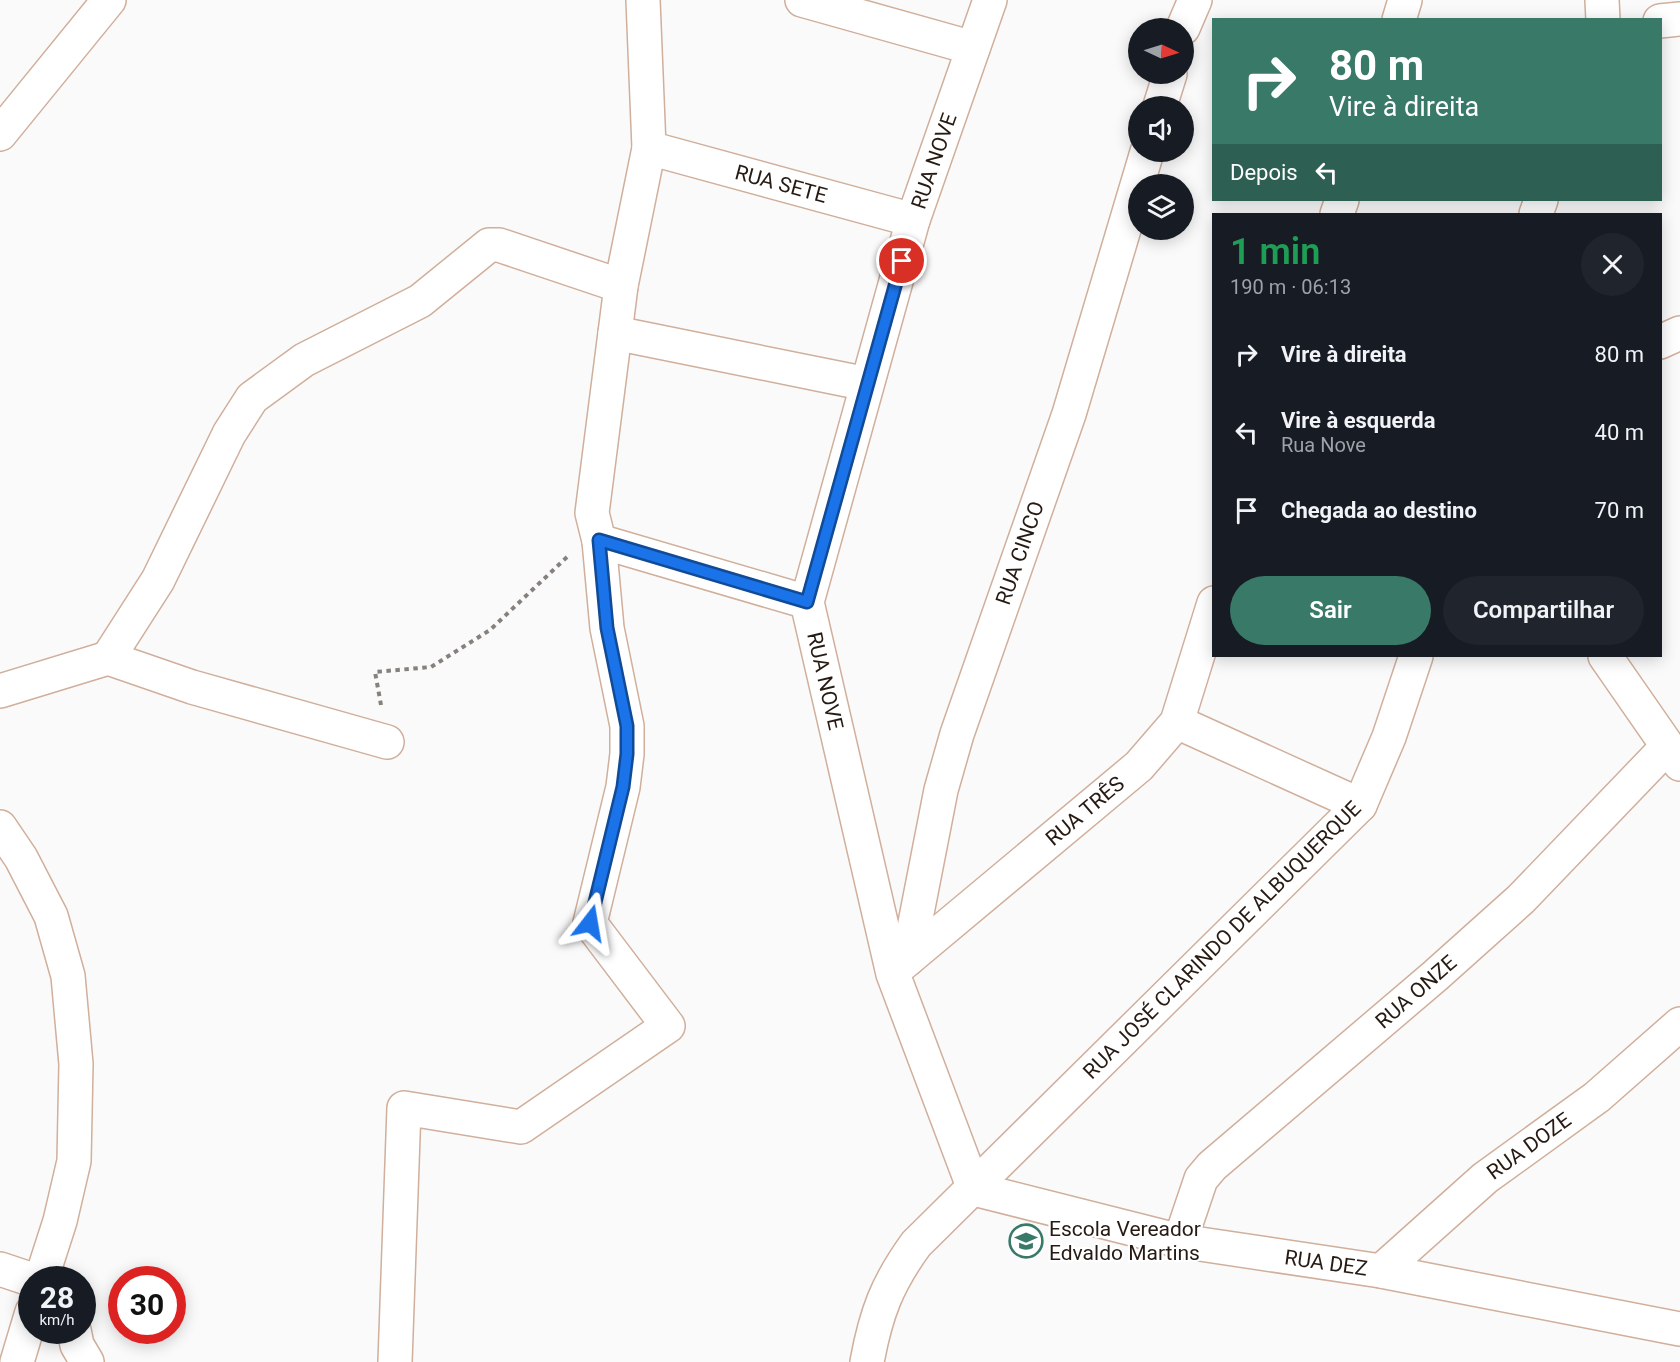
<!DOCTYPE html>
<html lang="pt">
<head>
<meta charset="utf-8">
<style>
  :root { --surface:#171b24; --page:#20242c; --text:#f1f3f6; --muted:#9ea1a6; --accent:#397967 }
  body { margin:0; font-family:Roboto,sans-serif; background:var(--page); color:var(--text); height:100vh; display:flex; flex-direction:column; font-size:22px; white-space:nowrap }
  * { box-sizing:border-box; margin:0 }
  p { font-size:20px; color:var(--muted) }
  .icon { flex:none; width:33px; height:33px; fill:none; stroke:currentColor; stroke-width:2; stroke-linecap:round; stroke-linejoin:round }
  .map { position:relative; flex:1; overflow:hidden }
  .drawer { position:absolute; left:1212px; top:213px; width:450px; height:444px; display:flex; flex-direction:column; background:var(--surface); border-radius:0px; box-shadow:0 3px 15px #0003 }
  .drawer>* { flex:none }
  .top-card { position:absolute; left:1212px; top:18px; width:450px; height:183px; border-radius:0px; box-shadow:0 3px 15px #0003; background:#397967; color:#fff; overflow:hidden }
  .needle { width:39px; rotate:94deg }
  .controls { position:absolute; left:1128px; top:18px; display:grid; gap:12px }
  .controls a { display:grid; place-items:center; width:66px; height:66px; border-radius:50%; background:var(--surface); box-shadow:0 3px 15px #0003; font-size:30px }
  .speed { position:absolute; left:18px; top:1266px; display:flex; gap:12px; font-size:30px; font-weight:700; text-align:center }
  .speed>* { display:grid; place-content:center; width:78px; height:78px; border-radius:50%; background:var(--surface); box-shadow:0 3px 15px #0003; line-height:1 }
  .speed small { font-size:15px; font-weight:400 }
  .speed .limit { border:9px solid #d22; background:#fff; color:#111 }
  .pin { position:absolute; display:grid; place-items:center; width:51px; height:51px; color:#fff; margin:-26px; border:3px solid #fff; border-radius:50%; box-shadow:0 2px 6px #0007 }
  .me { position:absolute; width:66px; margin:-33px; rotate:14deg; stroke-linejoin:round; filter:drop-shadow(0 0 4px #0008) }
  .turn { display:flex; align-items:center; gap:21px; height:126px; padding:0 18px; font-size:27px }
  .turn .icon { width:78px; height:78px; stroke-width:2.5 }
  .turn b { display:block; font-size:42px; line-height:51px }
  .then { display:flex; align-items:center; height:57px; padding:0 18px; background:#0003; gap:12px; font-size:22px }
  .round { display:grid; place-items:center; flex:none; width:63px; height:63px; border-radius:32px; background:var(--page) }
  .summary { display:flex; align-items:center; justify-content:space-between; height:102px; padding:0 18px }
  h1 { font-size:36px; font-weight:600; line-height:45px; color:#1e9e55 }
  .cta { display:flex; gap:12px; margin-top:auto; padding:12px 18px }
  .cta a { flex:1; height:69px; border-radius:36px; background:var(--accent); color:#fff; font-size:24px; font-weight:600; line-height:69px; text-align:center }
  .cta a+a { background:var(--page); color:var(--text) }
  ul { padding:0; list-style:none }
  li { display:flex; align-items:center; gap:18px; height:78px; padding:0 18px }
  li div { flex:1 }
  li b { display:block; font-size:22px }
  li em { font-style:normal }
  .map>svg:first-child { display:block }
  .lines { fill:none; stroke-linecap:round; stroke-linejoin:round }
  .street-casing { stroke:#d0af9b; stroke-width:36 }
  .secondary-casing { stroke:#d0af9b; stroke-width:36 }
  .path { stroke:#87817d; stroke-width:4; stroke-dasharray:4.5 4.5; stroke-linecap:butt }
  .street { stroke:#fff; stroke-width:33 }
  .secondary { stroke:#fff; stroke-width:33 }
  .route-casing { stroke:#114b97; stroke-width:15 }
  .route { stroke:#1a73e8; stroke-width:10 }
  .labels { text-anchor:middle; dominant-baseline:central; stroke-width:4.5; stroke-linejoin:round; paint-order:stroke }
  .street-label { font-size:21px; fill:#261a13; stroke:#fff }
  .poi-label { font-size:21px; fill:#261a13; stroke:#fff; text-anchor:start }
</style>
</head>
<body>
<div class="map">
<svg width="1680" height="1362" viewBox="0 0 1680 1362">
  <rect width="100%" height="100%" fill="#fafafa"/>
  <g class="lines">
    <g class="street-casing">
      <g id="street">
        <polyline points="643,0 649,148 621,286 592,513 599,541 807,602"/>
        <polyline points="802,0 973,48"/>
        <polyline points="1602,0 1603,20"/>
        <polyline points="1399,20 1405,0"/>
        <polyline points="1660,21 1680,19"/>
        <polyline points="1183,28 1195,0"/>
        <polyline points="1160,106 1170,74"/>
        <polyline points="649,148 913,220"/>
        <polyline points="1337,214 1342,200"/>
        <polyline points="1536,214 1541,200"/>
        <polyline points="615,333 867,384"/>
        <polyline points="1660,342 1680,333"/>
        <polyline points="1605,656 1680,764"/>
        <polyline points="108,658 158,580 229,434 252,398 304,360 420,301 489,245 499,245 621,286"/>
        <polyline points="0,691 108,658 192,687 387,742"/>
        <polyline points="1177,722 1360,805"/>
        <polyline points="908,959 941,790 957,734 1069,414 1147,152"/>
        <polyline points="902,964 1139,766 1177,722 1214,603"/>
        <polyline points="974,1189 893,974 807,602 913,220 990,0"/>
        <polyline points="974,1189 1180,1241 1381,1271 1680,1329"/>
        <polyline points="1180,1241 1201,1179 1212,1166 1435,976 1521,899 1667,747"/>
        <polyline points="0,1269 33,1280"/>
        <polyline points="1381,1271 1485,1178 1597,1097 1680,1024"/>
        <polyline points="74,1330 77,1345 87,1362"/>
        <polyline points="395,1362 404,1108 521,1127 668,1026 590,923 623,787 627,754 627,726 607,628 599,541"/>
        <path d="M 867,1362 C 876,1313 887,1284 916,1244 L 1360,805 L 1389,737 L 1416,656"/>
      </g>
    </g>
    <g class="secondary-casing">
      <g id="secondary">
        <polyline points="0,134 109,0"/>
        <polyline points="0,827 21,858 51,916 68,976 76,1064 74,1161 60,1221 41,1280"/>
        <polyline points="17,1362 32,1312"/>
      </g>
    </g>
    <polyline class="path" points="381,705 375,672 431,667 490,630 567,557"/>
    <use href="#street" class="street"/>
    <use href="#secondary" class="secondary"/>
  </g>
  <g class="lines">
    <g class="route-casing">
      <polyline id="route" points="590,923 623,787 627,754 627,726 607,628 599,540 807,602 902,261"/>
    </g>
    <use href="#route" class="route"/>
  </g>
  <defs>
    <g id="school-ring" transform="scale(1.725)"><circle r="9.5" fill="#fff" stroke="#397967" stroke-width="1.5"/><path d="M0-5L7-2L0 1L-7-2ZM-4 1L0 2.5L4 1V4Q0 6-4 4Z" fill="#397967"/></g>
  </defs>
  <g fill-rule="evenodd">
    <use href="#school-ring" x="1026" y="1241"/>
  </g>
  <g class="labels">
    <g class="street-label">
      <text transform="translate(934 161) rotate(-71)">RUA NOVE</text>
      <text transform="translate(781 184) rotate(15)">RUA SETE</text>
      <text transform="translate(1020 553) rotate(-71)">RUA CINCO</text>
      <text transform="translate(825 681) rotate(77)">RUA NOVE</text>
      <text transform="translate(1085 811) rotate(-40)">RUA TRÊS</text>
      <text transform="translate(1222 940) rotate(-45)">RUA JOSÉ CLARINDO DE ALBUQUERQUE</text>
      <text transform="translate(1416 992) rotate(-41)">RUA ONZE</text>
      <text transform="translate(1529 1146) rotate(-36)">RUA DOZE</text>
      <text transform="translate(1326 1263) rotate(8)">RUA DEZ</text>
    </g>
    <g class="poi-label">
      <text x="1049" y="1229">Escola Vereador<tspan x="1049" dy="24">Edvaldo Martins</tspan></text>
    </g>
  </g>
</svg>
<div class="controls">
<a><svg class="needle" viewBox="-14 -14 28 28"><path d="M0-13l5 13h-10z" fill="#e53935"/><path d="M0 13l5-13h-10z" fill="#9ea1a6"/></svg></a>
<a><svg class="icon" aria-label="sound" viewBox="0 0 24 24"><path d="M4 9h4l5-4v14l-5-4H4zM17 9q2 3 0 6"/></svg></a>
<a><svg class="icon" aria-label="layers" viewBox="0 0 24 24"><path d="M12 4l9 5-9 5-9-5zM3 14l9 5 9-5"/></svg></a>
</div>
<div class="speed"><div>28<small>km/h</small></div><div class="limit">30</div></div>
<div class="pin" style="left:902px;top:261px;background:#d93025"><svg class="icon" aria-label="arrive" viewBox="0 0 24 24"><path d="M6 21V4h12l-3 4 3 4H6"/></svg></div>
<svg class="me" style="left:590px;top:923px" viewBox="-20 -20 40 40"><path d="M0-17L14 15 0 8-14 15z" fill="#1a73e8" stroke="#fff" stroke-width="4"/></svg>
<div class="top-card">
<div class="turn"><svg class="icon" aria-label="right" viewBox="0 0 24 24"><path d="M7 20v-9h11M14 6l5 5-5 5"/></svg><div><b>80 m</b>Vire à direita</div></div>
<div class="then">Depois<svg class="icon" aria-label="left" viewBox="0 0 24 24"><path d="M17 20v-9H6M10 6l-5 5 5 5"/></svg></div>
</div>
<section class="drawer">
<div class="summary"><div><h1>1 min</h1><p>190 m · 06:13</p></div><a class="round"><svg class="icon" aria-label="close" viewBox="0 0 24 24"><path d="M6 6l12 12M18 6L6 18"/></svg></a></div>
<ul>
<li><svg class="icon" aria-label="right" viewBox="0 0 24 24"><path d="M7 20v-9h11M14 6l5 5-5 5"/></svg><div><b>Vire à direita</b></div><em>80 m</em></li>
<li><svg class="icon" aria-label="left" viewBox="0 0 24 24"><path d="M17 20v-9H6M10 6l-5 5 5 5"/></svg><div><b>Vire à esquerda</b><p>Rua Nove</p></div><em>40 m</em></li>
<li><svg class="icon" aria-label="arrive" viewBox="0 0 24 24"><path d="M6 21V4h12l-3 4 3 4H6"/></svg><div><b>Chegada ao destino</b></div><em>70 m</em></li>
</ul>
<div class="cta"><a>Sair</a><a>Compartilhar</a></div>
</section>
</div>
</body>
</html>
